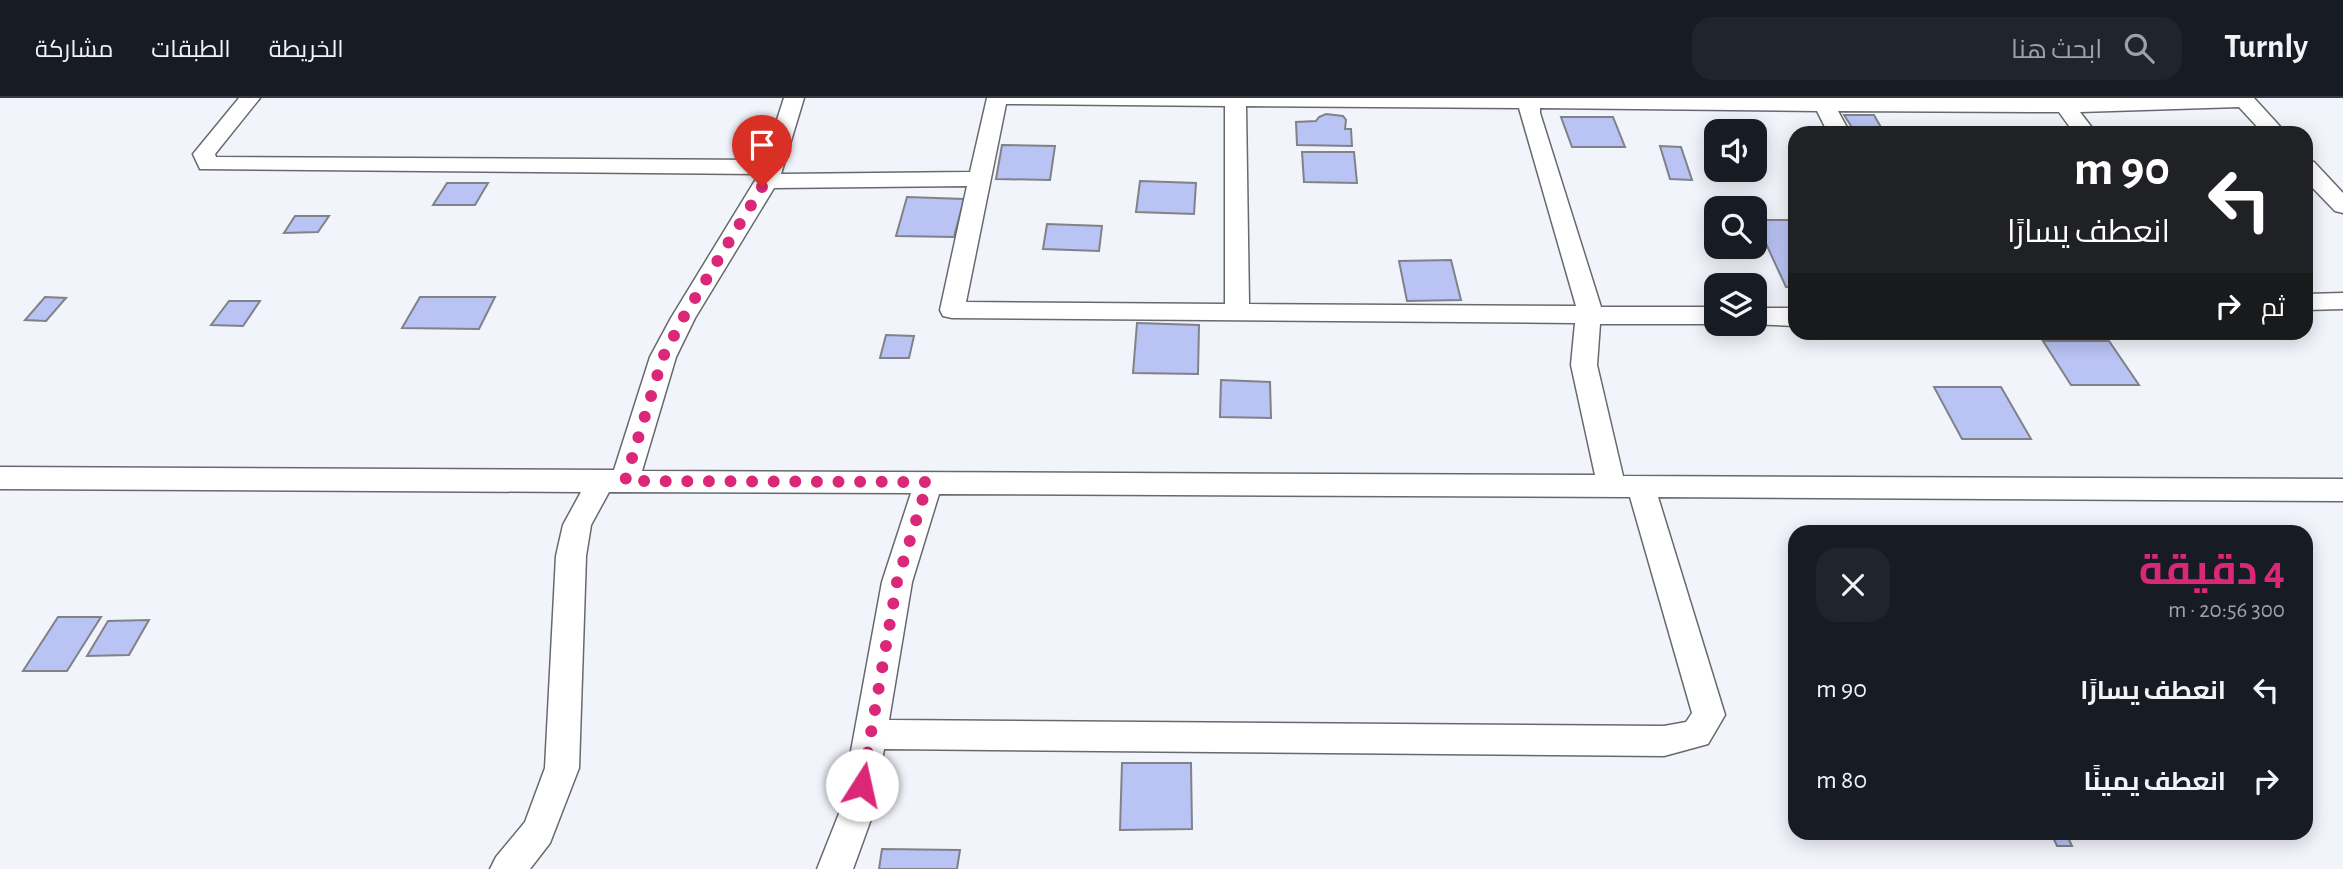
<!DOCTYPE html>
<html lang="ar">
<head>
<meta charset="utf-8">
<style>
  :root { --surface:#171b24; --page:#20242c; --text:#f1f3f6; --muted:#9ea1a6; --line:#363941; --accent:#db2777 }
  body { margin:0; font-family:"Alegreya Sans",Cairo,sans-serif; background:var(--page); color:var(--text); direction:rtl; height:100vh; display:flex; flex-direction:column; font-size:26px; white-space:nowrap }
  * { box-sizing:border-box; margin:0 }
  p { font-size:23px; color:var(--muted) }
  .icon { flex:none; width:38px; height:38px; fill:none; stroke:currentColor; stroke-width:2; stroke-linecap:round; stroke-linejoin:round }
  .map { position:relative; flex:1; overflow:hidden; direction:ltr }
  .panel { position:absolute; left:1788px; top:427px; width:525px; height:315px; display:flex; flex-direction:column; background:var(--surface); border-radius:21px; box-shadow:0 4px 18px #0003; direction:rtl }
  .panel>* { flex:none }
  .banner { position:absolute; left:1788px; top:28px; width:525px; height:214px; border-radius:21px; box-shadow:0 4px 18px #0003; direction:rtl; background:#202124; color:#fff; overflow:hidden }
  .fabs { position:absolute; left:1704px; top:21px; display:grid; gap:14px }
  .fabs a { display:grid; place-items:center; width:63px; height:63px; border-radius:14px; background:var(--surface); box-shadow:0 4px 18px #0003; font-size:35px }
  .pin { position:absolute; display:grid; place-items:center; width:60px; height:60px; color:#fff; margin:-72px -30px; border-radius:50% 50% 50% 0; rotate:-45deg; box-shadow:0 0 7px #0007 }
  .pin .icon { rotate:45deg }
  .me { position:absolute; width:77px; margin:-38px; rotate:10deg; stroke-linejoin:round; filter:drop-shadow(0 0 5px #0008) }
  .turn { display:flex; align-items:center; gap:24px; height:147px; padding:0 28px; font-size:32px }
  .turn .icon { width:91px; height:91px; stroke-width:2.5 }
  .turn b { display:block; font-size:49px; line-height:60px }
  .then { display:flex; align-items:center; height:66px; padding:0 28px; background:#0003; gap:14px; font-size:26px }
  .round { display:grid; place-items:center; flex:none; width:74px; height:74px; border-radius:21px; background:var(--page) }
  .overview { display:flex; align-items:center; justify-content:space-between; height:119px; padding:0 28px }
  h1 { font-size:42px; font-weight:700; line-height:52px; color:var(--accent) }
  ul { padding:0; list-style:none }
  li { display:flex; align-items:center; gap:21px; height:91px; padding:0 28px }
  li div { flex:1 }
  li b { display:block; font-size:26px }
  li em { font-style:normal }
  header { display:flex; align-items:center; gap:42px; box-sizing:border-box; height:98px; padding:0 35px; background:var(--surface); border-bottom:2px solid var(--line) }
  header strong { font-size:33px }
  nav { display:flex; gap:38px; margin-inline-start:auto; font-size:24px }
  .search { width:490px; height:63px; background:var(--page); display:flex; align-items:center; gap:18px; box-sizing:border-box; padding:0 24px; border-radius:21px; color:var(--muted); font-size:26px }
  .map>svg:first-child { display:block }
  .building { fill:#b9c3f4; stroke:#808288; stroke-width:2 }
  .lines { fill:none; stroke-linecap:round; stroke-linejoin:round }
  .minor-casing { stroke:#68696f; stroke-width:3 }
  .minor { fill:#fff; fill-rule:evenodd }
  .route { stroke:#db2777; stroke-width:12; stroke-dasharray:0 21.6 }
</style>
</head>
<body>
<header>
<strong>Turnly</strong>
<div class="search"><svg class="icon" aria-label="search" viewBox="0 0 24 24"><circle cx="10" cy="10" r="6"/><path d="M15 15l6 6"/></svg>ابحث هنا</div>
<nav><a>الخريطة</a><a>الطبقات</a><a>مشاركة</a></nav>
</header>
<div class="map">
<svg width="2343" height="771" viewBox="0 0 2343 771">
  <rect width="100%" height="100%" fill="#f2f4fb"/>
  <g class="building">
    <polygon points="1326,16 1343,18 1346,22 1345,31 1351,31 1352,48 1297,47 1296,24 1316,23 1319,19"/>
    <polygon points="1844,17 1874,17 1882,31 1853,31"/>
    <polygon points="1561,19 1613,19 1625,49 1572,49"/>
    <polygon points="1002,47 1055,48 1050,82 996,81"/>
    <polygon points="1660,48 1681,49 1692,82 1670,81"/>
    <polygon points="1302,54 1354,54 1357,85 1304,84"/>
    <polygon points="1140,83 1196,85 1194,116 1136,114"/>
    <polygon points="447,85 488,85 475,107 433,107"/>
    <polygon points="907,99 964,101 954,139 896,138"/>
    <polygon points="295,118 329,118 318,134 284,135"/>
    <polygon points="1755,122 1796,122 1796,189 1786,189"/>
    <polygon points="1047,126 1102,128 1099,153 1043,151"/>
    <polygon points="1451,162 1461,202 1407,203 1399,163"/>
    <polygon points="45,199 66,200 46,223 25,222"/>
    <polygon points="420,199 495,199 479,231 402,230"/>
    <polygon points="229,203 260,203 243,228 211,227"/>
    <polygon points="1137,225 1199,227 1198,276 1133,275"/>
    <polygon points="886,237 914,238 909,260 880,260"/>
    <polygon points="2043,243 2109,243 2139,287 2071,287"/>
    <polygon points="1221,282 1270,284 1271,320 1220,319"/>
    <polygon points="1934,289 2001,289 2031,341 1962,341"/>
    <polygon points="58,519 101,519 67,573 23,573"/>
    <polygon points="149,522 129,557 87,558 108,523"/>
    <polygon points="1122,665 1191,665 1192,731 1120,732"/>
    <polygon points="2051,735 2066,735 2072,748 2057,748"/>
    <polygon points="882,751 960,752 957,771 879,771"/>
  </g>
  <g class="lines">
    <g class="minor-casing">
      <g id="minor">
        <path d="M 239,0 L 260,0 L 215,56 L 216,59 L 764,62 L 784,0 L 804,0 L 781,76 L 970,74 L 987,0 L 2254,0 L 2286,35 L 2263,35 L 2239,9 L 2080,14 L 2096,35 L 2074,35 L 2059,14 L 1838,13 L 1850,35 L 1828,35 L 1817,13 L 1540,10 L 1540,15 L 1601,209 L 1717,209 L 1717,226 L 1720,226 L 1600,226 L 1597,267 L 1623,378 L 2343,381 L 2343,403 L 1658,399 L 1725,617 L 1708,646 L 1664,658 L 884,651 L 874,713 L 853,771 L 817,771 L 840,713 L 882,484 L 911,395 L 609,394 L 591,427 L 586,458 L 579,670 L 550,745 L 530,771 L 490,771 L 496,759 L 525,724 L 545,670 L 556,458 L 563,427 L 581,394 L 0,391 L 0,369 L 614,372 L 650,259 L 671,220 L 759,76 L 200,71 L 193,56 ZM 1006,6 L 1225,8 L 1225,206 L 966,204 ZM 1246,8 L 1519,10 L 1576,208 L 1249,206 ZM 967,88 L 940,212 L 943,218 L 952,220 L 1575,225 L 1571,267 L 1595,377 L 642,373 L 676,259 L 695,220 L 774,90 ZM 939,396 L 1630,399 L 1692,615 L 1686,624 L 1664,628 L 889,622 L 912,484 Z"/>
        <polygon points="2306,62 2314,64 2343,95 2343,115 2335,113 2306,83"/>
        <polygon points="2343,195 2343,211 2306,212 2306,196"/>
        <polygon points="1755,210 1796,210 1796,228 1749,226 1755,226"/>
      </g>
    </g>
    <use href="#minor" class="minor"/>
  </g>
  <g class="lines">
    <polyline class="route" points="762,89 683,220 663,259 625,383 928,384 897,484 862,687"/>
  </g>
</svg>
<div class="fabs">
<a><svg class="icon" aria-label="sound" viewBox="0 0 24 24"><path d="M4 9h4l5-4v14l-5-4H4zM17 9q2 3 0 6"/></svg></a>
<a><svg class="icon" aria-label="search" viewBox="0 0 24 24"><circle cx="10" cy="10" r="6"/><path d="M15 15l6 6"/></svg></a>
<a><svg class="icon" aria-label="layers" viewBox="0 0 24 24"><path d="M12 4l9 5-9 5-9-5zM3 14l9 5 9-5"/></svg></a>
</div>
<div class="pin" style="left:762px;top:89px;background:#d93025"><svg class="icon" aria-label="arrive" viewBox="0 0 24 24"><path d="M6 21V4h12l-3 4 3 4H6"/></svg></div>
<svg class="me" style="left:862px;top:687px" viewBox="-20 -20 40 40"><circle r="19" fill="#fff"/><path d="M0-13L10 11 0 6-10 11z" fill="#db2777"/></svg>
<div class="banner">
<div class="turn"><svg class="icon" aria-label="left" viewBox="0 0 24 24"><path d="M17 20v-9H6M10 6l-5 5 5 5"/></svg><div><b>90 m</b>انعطف يسارًا</div></div>
<div class="then">ثم<svg class="icon" aria-label="right" viewBox="0 0 24 24"><path d="M7 20v-9h11M14 6l5 5-5 5"/></svg></div>
</div>
<section class="panel">
<div class="overview"><div><h1>4 دقيقة</h1><p>300 m · 20:56</p></div><a class="round"><svg class="icon" aria-label="close" viewBox="0 0 24 24"><path d="M6 6l12 12M18 6L6 18"/></svg></a></div>
<ul>
<li><svg class="icon" aria-label="left" viewBox="0 0 24 24"><path d="M17 20v-9H6M10 6l-5 5 5 5"/></svg><div><b>انعطف يسارًا</b></div><em>90 m</em></li>
<li><svg class="icon" aria-label="right" viewBox="0 0 24 24"><path d="M7 20v-9h11M14 6l5 5-5 5"/></svg><div><b>انعطف يمينًا</b></div><em>80 m</em></li>
</ul>
</section>
</div>
</body>
</html>
